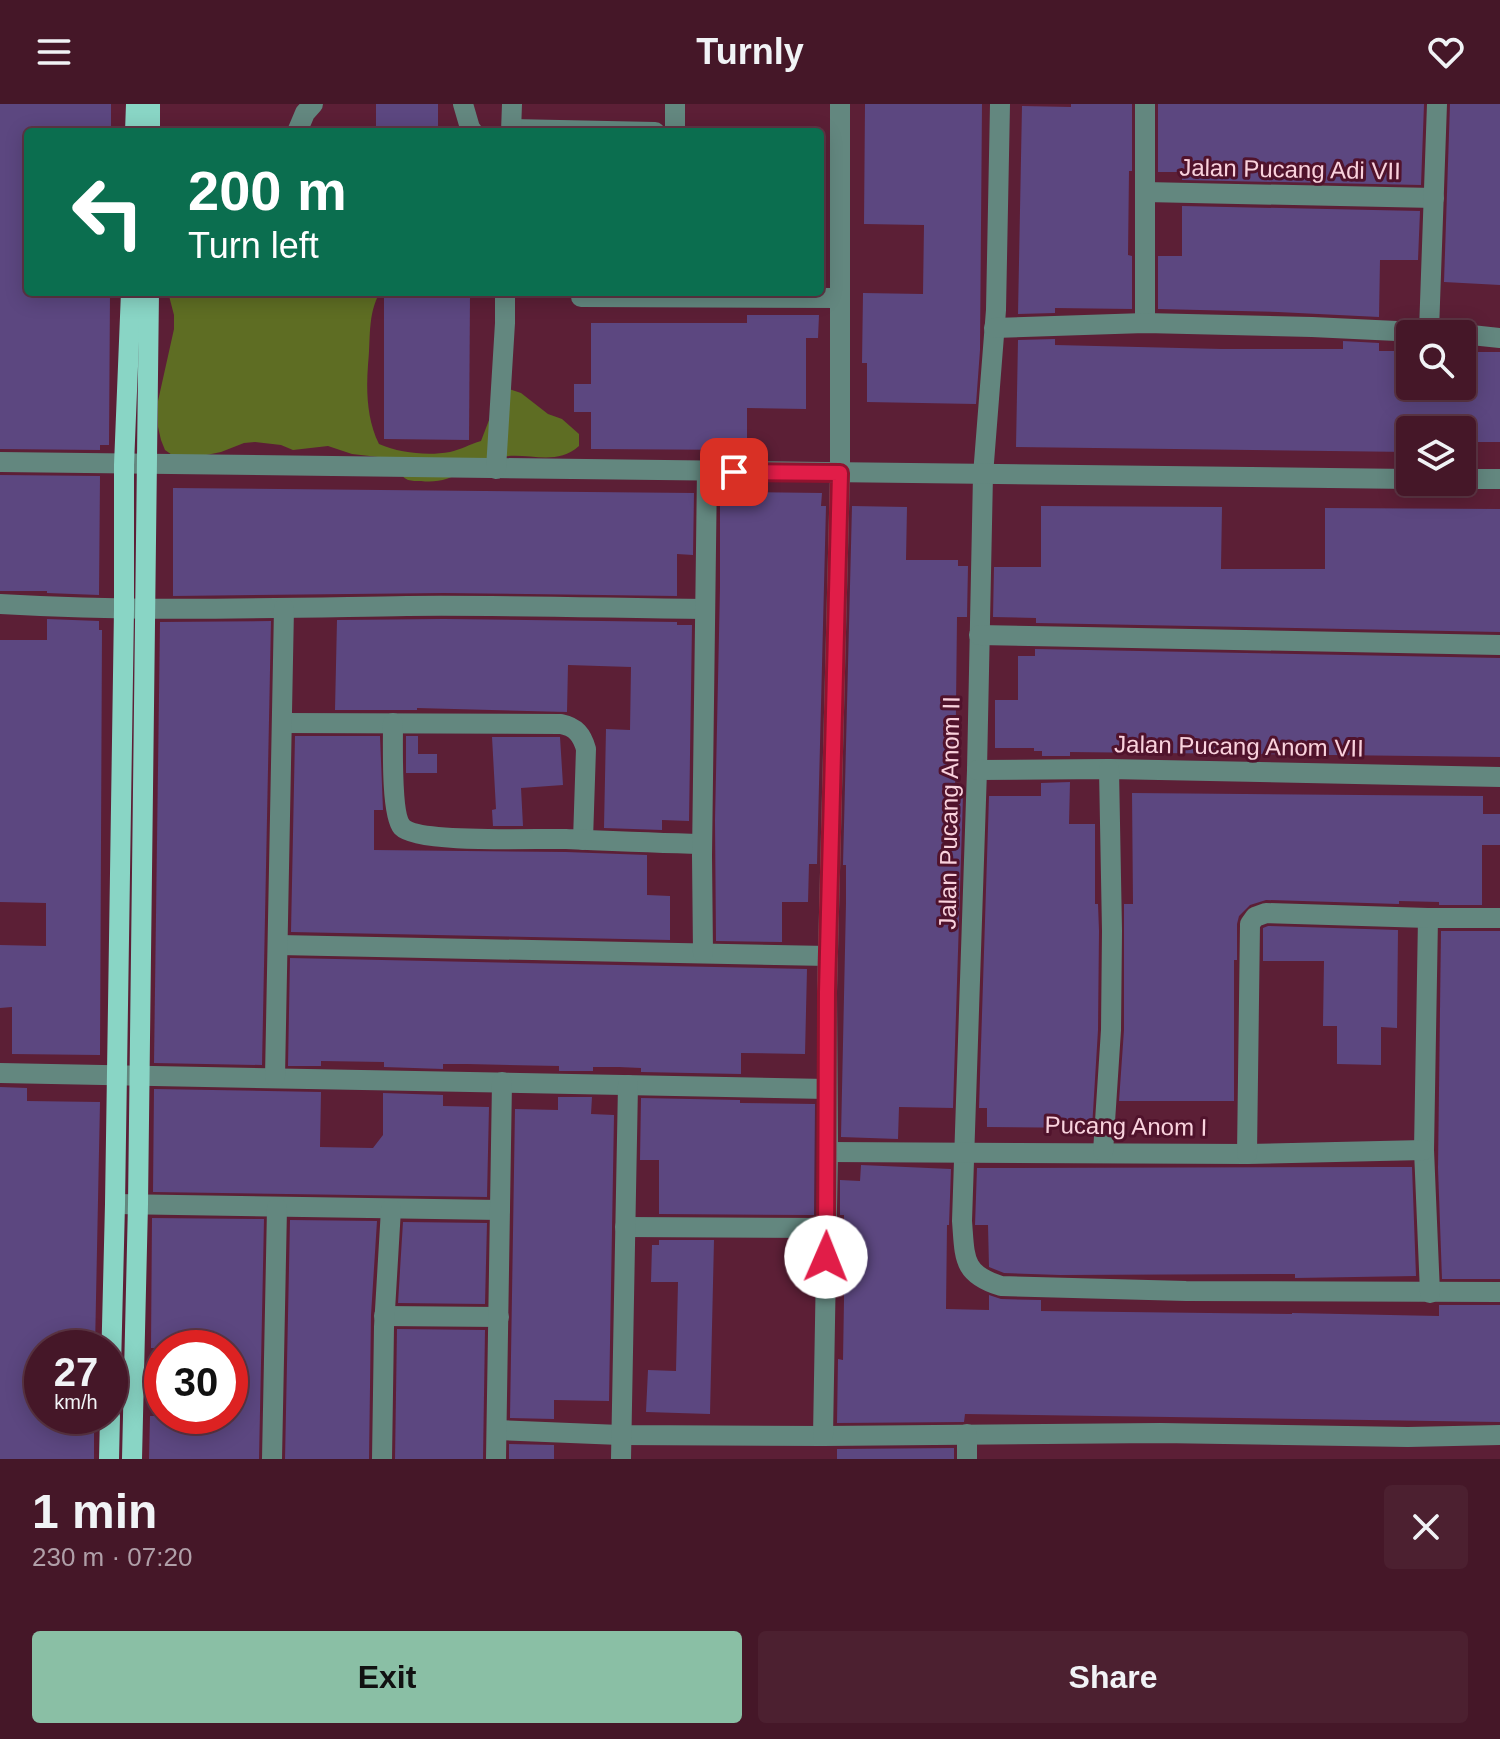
<!DOCTYPE html>
<html lang="en">
<head>
<meta charset="utf-8">
<style>
  :root { --surface:#451728; --page:#4c2030; --text:#f1f3f6; --muted:#b09fa8; --line:#5d3645; --accent:#8abfa5 }
  body { margin:0; font-family:Helvetica,sans-serif; background:var(--page); color:var(--text); height:100vh; display:flex; flex-direction:column; font-size:30px; white-space:nowrap }
  * { box-sizing:border-box; margin:0 }
  p { font-size:26px; color:var(--muted) }
  .icon { flex:none; width:44px; height:44px; fill:none; stroke:currentColor; stroke-width:2; stroke-linecap:round; stroke-linejoin:round }
  .map { position:relative; height:1355px; overflow:hidden }
  .details { display:flex; flex-direction:column; background:var(--surface); flex:1 }
  .details>* { flex:none }
  .guide { position:absolute; left:24px; top:24px; width:800px; height:168px; border-radius:8px; box-shadow:0 4px 20px #0003,0 0 0 2px var(--line); background:#0b6e4f; color:#fff; overflow:hidden }
  .buttons { position:absolute; left:1396px; top:216px; display:grid; gap:16px }
  .buttons a { display:grid; place-items:center; width:80px; height:80px; border-radius:8px; background:var(--surface); box-shadow:0 4px 20px #0003,0 0 0 2px var(--line); font-size:40px }
  .speed { position:absolute; left:24px; top:1226px; display:flex; gap:16px; font-size:40px; font-weight:700; text-align:center }
  .speed>* { display:grid; place-content:center; width:104px; height:104px; border-radius:50%; background:var(--surface); box-shadow:0 4px 20px #0003,0 0 0 2px var(--line); line-height:1 }
  .speed small { font-size:20px; font-weight:400 }
  .speed .limit { border:12px solid #d22; background:#fff; color:#111 }
  .pin { position:absolute; display:grid; place-items:center; width:68px; height:68px; color:#fff; margin:-34px; border-radius:16px; box-shadow:0 4px 12px #0006 }
  .me { position:absolute; width:88px; margin:-44px; rotate:1deg; stroke-linejoin:round; filter:drop-shadow(0 0 6px #0008) }
  .turn { display:flex; align-items:center; gap:28px; height:168px; padding:0 32px; font-size:36px }
  .turn .icon { width:104px; height:104px; stroke-width:2.5 }
  .turn b { display:block; font-size:56px; line-height:68px }
  .round { display:grid; place-items:center; flex:none; width:84px; height:84px; border-radius:8px; background:var(--page) }
  .summary { display:flex; align-items:center; justify-content:space-between; height:136px; padding:0 32px }
  h1 { font-size:48px; font-weight:700; line-height:60px }
  .cta { display:flex; gap:16px; margin-top:auto; padding:16px 32px }
  .cta a { flex:1; height:92px; border-radius:8px; background:var(--accent); color:#111; font-size:32px; font-weight:700; line-height:92px; text-align:center }
  .cta a+a { background:var(--page); color:var(--text) }
  header { display:flex; justify-content:space-between; align-items:center; height:104px; padding:0 32px; background:var(--surface); font-size:36px; font-weight:700 }
  .map>svg:first-child { display:block }
  .forest { fill:#5e6d23 }
  .building { fill:#5c4780 }
  .lines { fill:none; stroke-linecap:round; stroke-linejoin:round }
  .minor { stroke:#63877f; stroke-width:20 }
  .major { stroke:#89d5c5; stroke-width:20 }
  .route-casing { stroke:#92132f; stroke-width:20 }
  .route { stroke:#e11d48; stroke-width:14 }
  .labels { text-anchor:middle; dominant-baseline:central; stroke-width:6; stroke-linejoin:round; paint-order:stroke }
  .street-label { font-size:24px; fill:#f9d2dd; stroke:#50132c }
</style>
</head>
<body>
<header><svg class="icon" aria-label="menu" viewBox="0 0 24 24"><path d="M4 6h16M4 12h16M4 18h16"/></svg>Turnly<svg class="icon" aria-label="heart" viewBox="0 0 24 24"><path d="M12 20l-8-8c-3-5 5-10 8-4 3-6 11-1 8 4z"/></svg></header>
<div class="map">
<svg width="1500" height="1355" viewBox="0 0 1500 1355">
  <rect width="100%" height="100%" fill="#5c1f36"/>
  <path class="forest" d="M 168,188 L 380,188 C 367,211 371,236 368,261 C 366,287 367,316 379,340 C 400,349 427,352 450,348 C 460,346 470,340 481,337 L 499,290 L 509,285 L 521,289 L 548,310 L 562,315 L 579,330 L 579,342 C 554,364 526,346 496,354 C 469,361 452,381 421,377 C 416,377 412,377 408,376 C 400,372 391,361 387,354 L 352,350 L 328,342 L 293,346 L 281,341 L 255,338 L 244,339 L 221,348 L 187,355 L 175,353 L 165,346 L 161,336 L 158,323 L 158,297 L 174,225 L 174,211 Z"/>
  <g class="building">
    <polygon points="0,0 111,0 111,28 28,28 28,188 110,188 109,341 100,341 100,346 0,345"/>
    <polygon points="376,0 438,0 438,27 382,28 382,25 376,24"/>
    <polygon points="865,0 982,0 980,246 976,300 867,298 867,259 862,259 863,189 923,190 924,121 864,120"/>
    <polygon points="1071,0 1132,0 1132,67 1129,67 1128,151 1132,152 1132,205 1055,204 1055,209 1018,210 1022,2 1071,3"/>
    <polygon points="1158,0 1424,0 1421,81 1182,76 1182,68 1158,68"/>
    <polygon points="1450,0 1500,0 1500,181 1444,178"/>
    <polygon points="1182,102 1420,107 1418,156 1380,156 1379,213 1278,208 1158,205 1158,152 1182,152"/>
    <polygon points="384,190 470,191 469,336 384,335"/>
    <polygon points="747,211 819,211 818,234 806,234 806,305 747,304 747,346 591,345 591,308 574,308 574,280 591,280 591,219 747,219"/>
    <polygon points="1055,235 1055,241 1222,245 1343,245 1343,237 1379,239 1379,247 1410,247 1410,282 1462,282 1462,248 1500,248 1500,338 1462,338 1462,326 1410,326 1410,348 1016,343 1018,236"/>
    <polygon points="0,371 100,372 99,491 47,489 47,487 0,487"/>
    <polygon points="173,384 694,389 693,451 677,450 677,492 444,489 173,492"/>
    <polygon points="745,388 822,389 821,402 826,402 817,760 809,760 808,798 782,798 782,838 716,837 715,717 720,483 720,399 745,399"/>
    <polygon points="852,402 907,403 906,456 958,456 958,462 968,462 967,513 957,513 955,691 963,691 953,1004 899,1003 898,1035 841,1033 846,799 846,761 843,761"/>
    <polygon points="1041,402 1222,403 1221,465 1325,465 1325,404 1500,405 1500,528 1036,519 1036,514 993,513 994,463 1041,463"/>
    <polygon points="47,515 99,517 99,526 102,526 100,951 12,950 12,903 0,904 0,841 46,842 46,799 0,798 0,536 47,536"/>
    <polygon points="444,515 677,518 677,521 692,521 689,717 662,716 662,726 604,724 606,625 630,626 631,563 568,561 567,608 417,604 417,606 335,606 337,516"/>
    <polygon points="271,517 262,961 154,959 160,518"/>
    <polygon points="1035,545 1500,554 1500,653 1070,648 1070,652 1042,652 1042,647 1034,647 1034,644 995,644 995,596 1018,596 1018,552 1035,552"/>
    <polygon points="295,632 380,632 383,706 374,706 374,746 566,748 647,751 647,791 670,792 670,836 291,828"/>
    <polygon points="406,632 418,632 418,650 437,650 437,669 406,669"/>
    <polygon points="492,633 560,633 563,681 521,684 523,722 493,722 492,706 496,705"/>
    <polygon points="1070,678 1069,720 1095,720 1095,800 1098,800 1099,827 1098,926 1092,1024 987,1023 987,1004 979,1004 989,692 1041,692 1041,679"/>
    <polygon points="1132,689 1483,692 1483,710 1500,710 1500,741 1482,741 1482,801 1439,801 1439,798 1399,797 1399,800 1266,796 1250,801 1239,812 1237,820 1237,856 1234,856 1234,997 1119,997 1124,926 1124,800 1133,800"/>
    <polygon points="1268,822 1398,826 1397,924 1381,923 1381,961 1337,960 1337,922 1323,922 1324,857 1263,857 1263,824"/>
    <polygon points="1441,827 1500,827 1500,1175 1442,1175 1438,1064"/>
    <polygon points="290,854 807,865 805,950 741,949 741,970 641,968 641,964 619,963 593,963 593,967 559,967 559,962 467,960 443,960 443,965 384,963 384,958 321,957 321,962 288,962"/>
    <polygon points="0,983 27,984 27,997 100,998 95,1244 42,1244 42,1312 94,1312 94,1355 0,1355"/>
    <polygon points="154,985 321,988 320,1043 373,1044 383,1031 383,989 443,991 443,1002 489,1003 487,1093 153,1088"/>
    <polygon points="558,993 592,993 591,1010 614,1011 609,1297 554,1296 554,1315 510,1314 515,1005 558,1006"/>
    <polygon points="641,994 740,996 740,999 815,1000 814,1111 659,1110 659,1056 640,1056"/>
    <polygon points="861,1061 951,1065 949,1121 947,1121 946,1205 989,1206 989,1191 1001,1195 1041,1196 1041,1207 1292,1210 1292,1209 1439,1212 1439,1201 1500,1201 1500,1318 965,1310 964,1318 837,1319 838,1255 843,1256 844,1196 844,1111 840,1111 840,1076 860,1077"/>
    <polygon points="1391,1063 1412,1063 1416,1172 1295,1174 1295,1170 1060,1171 1004,1169 989,1163 988,1121 975,1121 977,1064"/>
    <polygon points="152,1114 264,1115 259,1355 149,1355 150,1312 230,1312 230,1244 151,1244"/>
    <polygon points="290,1116 377,1117 371,1211 369,1355 285,1355"/>
    <polygon points="403,1118 487,1119 485,1200 398,1199"/>
    <polygon points="659,1136 714,1136 710,1310 646,1308 648,1266 676,1267 678,1178 651,1178 652,1141 659,1141"/>
    <polygon points="397,1225 485,1226 483,1355 395,1355"/>
    <polygon points="509,1340 554,1341 554,1355 509,1355"/>
    <polygon points="954,1344 954,1355 837,1355 837,1345"/>
  </g>
  <g class="lines">
    <g class="minor">
      <polyline points="463,0 470,24 473,28"/>
      <polyline points="675,0 675,28"/>
      <path d="M 1000,0 L 996,206 L 983,371 L 977,666 L 962,1117 C 965,1154 962,1170 1001,1182 L 1186,1187 L 1500,1188"/>
      <polyline points="512,25 655,28"/>
      <polyline points="297,28 305,9 313,0"/>
      <polyline points="511,28 512,0"/>
      <polyline points="1145,88 1434,94"/>
      <polyline points="581,193 840,194"/>
      <polyline points="1145,219 1145,0"/>
      <polyline points="994,224 1145,219 1312,223 1460,230"/>
      <polyline points="1429,227 1437,0"/>
      <polyline points="1462,230 1500,234"/>
      <polyline points="0,358 1410,375"/>
      <polyline points="496,365 505,219 505,188"/>
      <polyline points="1462,375 1500,375"/>
      <path d="M 0,500 C 136,508 271,504 407,502 C 506,501 606,504 705,505"/>
      <polyline points="979,531 1500,541"/>
      <path d="M 282,619 L 561,620 C 576,623 582,631 586,645 L 583,736"/>
      <path d="M 393,619 C 393,639 391,711 402,723 C 418,740 538,734 566,735 C 612,737 657,739 702,740"/>
      <polyline points="977,666 1109,665 1500,673"/>
      <polyline points="1428,814 1424,1046 1430,1189"/>
      <polyline points="279,841 828,852"/>
      <polyline points="703,849 702,752 707,367"/>
      <polyline points="0,969 827,985"/>
      <polyline points="275,973 284,504"/>
      <polyline points="828,1048 1247,1050 1424,1046"/>
      <polyline points="1103,1048 1111,926 1112,827 1109,665"/>
      <polyline points="1247,1050 1250,820 1255,813 1266,809 1428,814 1500,814"/>
      <polyline points="115,1100 500,1106"/>
      <polyline points="625,1123 827,1124"/>
      <polyline points="384,1212 499,1213"/>
      <polyline points="497,1326 620,1331 823,1332 1160,1329 1408,1333 1500,1331"/>
      <polyline points="967,1330 967,1355"/>
      <polyline points="823,1332 828,1048 827,888 840,369 840,0"/>
      <polyline points="272,1355 277,1104"/>
      <polyline points="382,1355 384,1223 391,1105"/>
      <polyline points="496,1355 502,978"/>
      <polyline points="621,1355 628,981"/>
    </g>
    <g class="major">
      <polyline points="135,28 136,0"/>
      <polyline points="150,28 150,0"/>
      <polyline points="110,1304 115,1100 124,505 124,361 131,188"/>
      <polyline points="109,1355 110,1312"/>
      <polyline points="132,1355 138,1100 149,188"/>
    </g>
  </g>
  <g class="lines">
    <g class="route-casing">
      <polyline id="route" points="734,368 840,369 827,888 826,1153"/>
    </g>
    <use href="#route" class="route"/>
  </g>
  <g class="labels">
    <g class="street-label">
      <text transform="translate(1290 65) rotate(1)">Jalan Pucang Adi VII</text>
      <text transform="translate(1239 642) rotate(1)">Jalan Pucang Anom VII</text>
      <text transform="translate(949 709) rotate(-89)">Jalan Pucang Anom II</text>
      <text transform="translate(1126 1022) rotate(1)">Pucang Anom I</text>
    </g>
  </g>
</svg>
<div class="buttons">
<a><svg class="icon" aria-label="search" viewBox="0 0 24 24"><circle cx="10" cy="10" r="6"/><path d="M15 15l6 6"/></svg></a>
<a><svg class="icon" aria-label="layers" viewBox="0 0 24 24"><path d="M12 4l9 5-9 5-9-5zM3 14l9 5 9-5"/></svg></a>
</div>
<div class="speed"><div>27<small>km/h</small></div><div class="limit">30</div></div>
<div class="pin" style="left:734px;top:368px;background:#d93025"><svg class="icon" aria-label="arrive" viewBox="0 0 24 24"><path d="M6 21V4h12l-3 4 3 4H6"/></svg></div>
<svg class="me" style="left:826px;top:1153px" viewBox="-20 -20 40 40"><circle r="19" fill="#fff"/><path d="M0-13L10 11 0 6-10 11z" fill="#e11d48"/></svg>
<div class="guide">
<div class="turn"><svg class="icon" aria-label="left" viewBox="0 0 24 24"><path d="M17 20v-9H6M10 6l-5 5 5 5"/></svg><div><b>200 m</b>Turn left</div></div>
</div>
</div>
<section class="details">
<div class="summary"><div><h1>1 min</h1><p>230 m · 07:20</p></div><a class="round"><svg class="icon" aria-label="close" viewBox="0 0 24 24"><path d="M6 6l12 12M18 6L6 18"/></svg></a></div>
<div class="cta"><a>Exit</a><a>Share</a></div>
</section>
</body>
</html>
